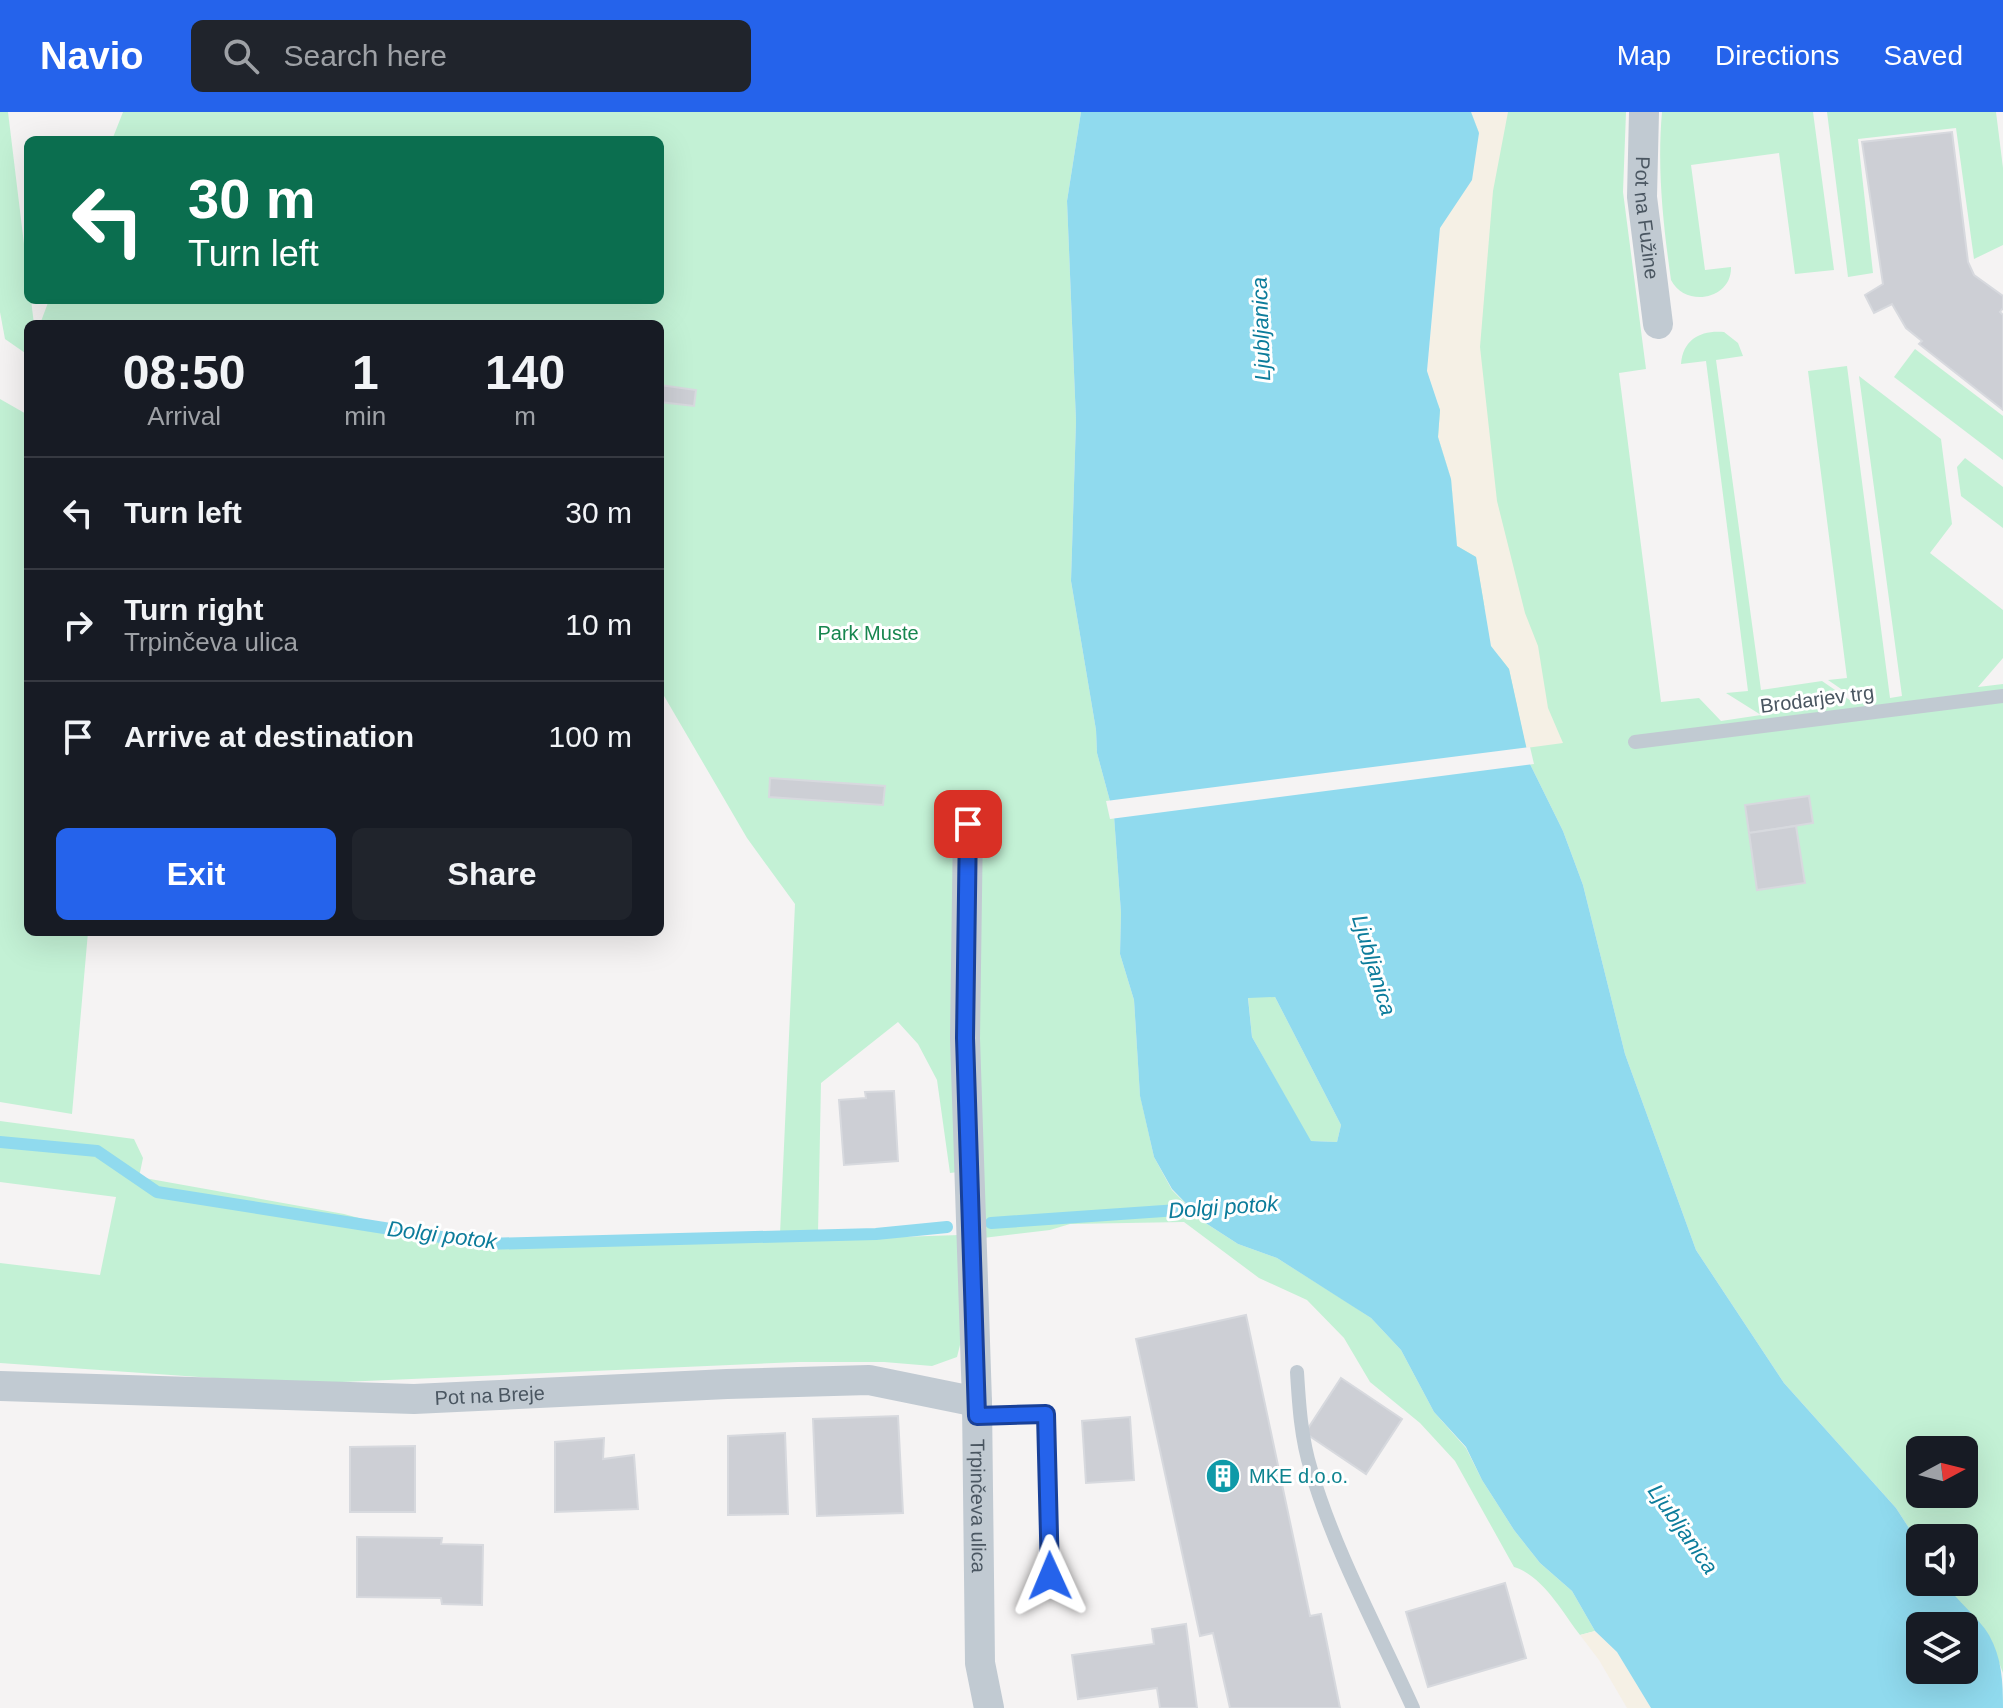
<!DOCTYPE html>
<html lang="en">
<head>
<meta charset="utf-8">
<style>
  :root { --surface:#171b24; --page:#20242c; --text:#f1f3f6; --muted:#9ea1a6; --line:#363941; --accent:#2563eb }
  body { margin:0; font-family:Arial,sans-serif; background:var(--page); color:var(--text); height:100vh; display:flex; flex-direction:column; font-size:30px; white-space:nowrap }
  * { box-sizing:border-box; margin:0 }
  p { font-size:26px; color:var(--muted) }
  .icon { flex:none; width:44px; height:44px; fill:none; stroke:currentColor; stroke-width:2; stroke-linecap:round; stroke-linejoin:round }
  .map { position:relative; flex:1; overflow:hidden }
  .drawer { position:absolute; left:24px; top:208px; width:640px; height:616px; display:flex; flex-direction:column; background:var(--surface); border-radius:12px; box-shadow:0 8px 32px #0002 }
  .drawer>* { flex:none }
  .hud { position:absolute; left:24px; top:24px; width:640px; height:168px; border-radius:12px; box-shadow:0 8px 32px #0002; background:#0b6e4f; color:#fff; overflow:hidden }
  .needle { width:52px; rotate:83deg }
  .fabs { position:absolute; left:1906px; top:1324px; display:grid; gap:16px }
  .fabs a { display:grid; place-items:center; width:72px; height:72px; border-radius:12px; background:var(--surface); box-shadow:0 8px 32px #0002; font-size:40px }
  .pin { position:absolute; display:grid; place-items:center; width:68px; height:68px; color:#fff; margin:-34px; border-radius:16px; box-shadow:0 4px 12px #0006 }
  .me { position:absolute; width:88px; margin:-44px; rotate:359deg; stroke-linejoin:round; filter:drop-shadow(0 0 6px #0008) }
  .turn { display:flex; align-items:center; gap:28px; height:168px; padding:0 32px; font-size:36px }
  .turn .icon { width:104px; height:104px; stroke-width:2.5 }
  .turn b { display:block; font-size:56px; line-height:68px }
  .eta { display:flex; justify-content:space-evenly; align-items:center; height:136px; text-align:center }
  .eta b { font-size:48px; font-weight:600; line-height:56px }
  .button { display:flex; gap:16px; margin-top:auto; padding:16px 32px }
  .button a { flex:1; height:92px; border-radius:12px; background:var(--accent); color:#fff; font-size:32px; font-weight:600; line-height:92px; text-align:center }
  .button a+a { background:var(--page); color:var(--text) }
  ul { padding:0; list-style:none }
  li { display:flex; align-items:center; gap:24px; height:112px; padding:0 32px; border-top:2px solid var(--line) }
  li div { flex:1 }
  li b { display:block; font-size:30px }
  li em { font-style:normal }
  header { display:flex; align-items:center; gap:48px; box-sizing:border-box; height:112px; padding:0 40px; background:var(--accent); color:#fff }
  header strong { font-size:38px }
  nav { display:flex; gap:44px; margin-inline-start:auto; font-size:28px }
  .search { width:560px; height:72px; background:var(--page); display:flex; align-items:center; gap:20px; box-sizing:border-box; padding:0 28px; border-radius:12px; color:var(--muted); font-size:30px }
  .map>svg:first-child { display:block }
  .green { fill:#c3f1d5; fill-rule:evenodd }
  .sand { fill:#f5f0e5 }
  .water { fill:#90daee; fill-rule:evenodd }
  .pier { fill:#f5f3f3 }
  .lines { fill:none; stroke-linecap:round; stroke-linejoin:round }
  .stream { stroke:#90daee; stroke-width:12 }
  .building { fill:#cdcfd5; stroke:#d7d9de; stroke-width:2 }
  .lane { stroke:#c1cad2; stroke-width:14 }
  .street { stroke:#c1cad2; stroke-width:30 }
  .route-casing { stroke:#184099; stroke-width:20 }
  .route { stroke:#2563eb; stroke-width:14 }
  .labels { text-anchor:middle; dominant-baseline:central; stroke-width:6; stroke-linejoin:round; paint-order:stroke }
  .street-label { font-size:20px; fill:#4a5661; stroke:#fff }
  .park-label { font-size:20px; fill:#17864f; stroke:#fff }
  .culture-label { font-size:20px; fill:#0d838f; stroke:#fff; text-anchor:start }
  .water-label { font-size:22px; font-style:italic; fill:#0c7c9b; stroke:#fff }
</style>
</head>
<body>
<header>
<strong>Navio</strong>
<div class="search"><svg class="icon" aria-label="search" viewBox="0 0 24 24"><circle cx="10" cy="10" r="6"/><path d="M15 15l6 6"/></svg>Search here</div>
<nav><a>Map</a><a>Directions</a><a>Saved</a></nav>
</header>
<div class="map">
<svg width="2003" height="1596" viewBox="0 0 2003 1596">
  <rect width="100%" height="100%" fill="#f5f3f3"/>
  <g class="green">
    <polygon points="0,0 8,0 28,165 28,188 31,188 34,212 28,212 28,243 5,227 0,200"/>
    <path d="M 123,0 L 1081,0 L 1067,89 L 1076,309 L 1071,469 L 1096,618 L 1097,641 L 1114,704 L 1121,801 L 1120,842 L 1134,888 L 1140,983 L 1154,1045 L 1172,1078 L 1204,1110 L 1238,1132 L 1277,1146 L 1353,1194 L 1371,1206 L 1401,1238 L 1434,1300 L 1466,1336 L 1482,1368 L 1514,1418 L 1540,1451 L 1572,1479 L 1595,1519 L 1580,1523 C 1562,1500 1543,1464 1514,1455 L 1455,1349 L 1420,1311 L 1370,1270 L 1344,1226 L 1307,1188 L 1259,1166 L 1184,1110 L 1070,1112 L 1050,1118 L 983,1126 L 980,1057 L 950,1061 L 937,968 L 918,932 L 898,910 L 821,971 L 818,1121 L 780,1122 L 795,792 L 747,726 L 660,577 L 660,212 L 40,212 L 49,188 L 660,188 L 660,28 L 112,28 Z"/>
    <path d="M 1471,0 L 1626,0 L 1623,80 L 1646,257 L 1619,261 L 1661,590 L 1699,586 L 1721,609 L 1761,603 L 1726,581 L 1748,579 L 1706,249 L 1681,252 C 1683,227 1701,218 1724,220 L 1738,231 L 1743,244 L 1716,248 L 1761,578 L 1822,569 L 1854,591 L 1860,590 L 1828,568 L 1847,566 L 1808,259 L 1847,254 L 1890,586 L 1902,584 L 1859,264 L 1941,327 L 1952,412 L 1930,441 L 2003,498 L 2003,546 L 1978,575 L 2003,572 L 2003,1561 L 1988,1522 L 1956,1487 L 1944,1470 L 1964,1470 L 1964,1426 L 1920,1426 L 1920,1433 L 1896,1396 L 1784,1271 L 1696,1138 L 1625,942 L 1583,773 L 1563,719 L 1530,652 L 1487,501 L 1457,434 L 1451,367 L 1438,325 L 1440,116 L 1479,21 ZM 1920,1338 L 1964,1338 L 1964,1382 L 1920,1382 Z"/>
    <path d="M 1662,0 L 1813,0 L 1834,158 L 1795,162 L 1779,41 L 1691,53 L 1705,158 L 1731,155 C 1732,188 1685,196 1671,168 C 1663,111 1657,57 1662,0 Z"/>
    <polygon points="1827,0 1996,0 2003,56 2003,133 1974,147 1956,16 1858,27 1873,161 1848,165"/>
    <polygon points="1915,237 2003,304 2003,348 1894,265"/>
    <polygon points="0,287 28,303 28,820 88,820 72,1002 0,990"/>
    <polygon points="1965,346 2003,375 2003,416 1961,384 1957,355"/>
    <polygon points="1248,885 1275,885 1341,1013 1337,1030 1310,1029 1252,925"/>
    <polygon points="0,1009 134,1027 143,1046 139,1065 344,1102 433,1126 637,1126 780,1129 959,1123 961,1229 957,1245 932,1254 884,1250 799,1250 342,1270 272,1270 0,1251 0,1151 100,1163 116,1085 0,1070"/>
  </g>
  <g class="sand">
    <polygon points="1471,0 1508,0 1493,79 1480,235 1497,389 1525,501 1538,534 1548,596 1563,631 1526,636 1509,557 1491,534 1476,445 1457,434 1451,367 1438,325 1440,298 1427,259 1440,116 1479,21"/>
    <polygon points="1595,1519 1617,1540 1651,1596 1627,1596 1599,1548 1580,1523"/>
  </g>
  <path class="water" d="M 1081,0 L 1471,0 L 1479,21 L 1472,68 L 1440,116 L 1427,259 L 1440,298 L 1438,325 L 1451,367 L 1457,434 L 1476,445 L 1491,534 L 1509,557 L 1530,652 L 1563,719 L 1583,773 L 1625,942 L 1696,1138 L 1784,1271 L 1896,1396 L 1920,1433 L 1920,1470 L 1944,1470 C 1957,1489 1979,1506 1989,1523 C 2002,1546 2003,1570 2003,1596 L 1651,1596 L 1617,1540 L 1595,1519 L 1572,1479 L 1540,1451 L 1514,1418 L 1482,1368 L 1466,1335 L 1434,1300 L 1401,1238 L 1371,1206 L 1277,1146 L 1238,1132 L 1204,1110 L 1172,1077 L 1154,1045 L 1140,984 L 1134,888 L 1120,842 L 1121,801 L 1114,704 L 1097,641 L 1096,618 L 1071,469 L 1076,309 L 1067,89 ZM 1275,885 L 1341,1013 L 1337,1030 L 1311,1029 L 1252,925 L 1248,886 ZM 1920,1514 L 1964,1514 L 1964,1558 L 1920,1558 Z"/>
  <polygon class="pier" points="1530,635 1534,652 1110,707 1106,689"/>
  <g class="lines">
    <g class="stream">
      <polyline points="0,1030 97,1039 157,1080 485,1132 876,1122 947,1115"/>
      <polyline points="991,1111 1207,1096"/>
    </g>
  </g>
  <g class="building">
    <polygon points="1952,20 1968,150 1974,163 2003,184 2003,196 2000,200 2003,203 2003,298 1919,232 1922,229 1906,216 1892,192 1874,201 1865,183 1883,172 1862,30"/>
    <polygon points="660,273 696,278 694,294 660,290"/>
    <polygon points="770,666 885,674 883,693 769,685"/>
    <polygon points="1809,684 1813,711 1749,721 1745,693"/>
    <polygon points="1796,714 1805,771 1757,778 1749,721"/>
    <polygon points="894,979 898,1049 844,1053 839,988 866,986 865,980"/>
    <polygon points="1246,1203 1310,1504 1321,1502 1340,1596 1230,1596 1213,1521 1200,1524 1136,1227"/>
    <polygon points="1341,1266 1402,1307 1366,1362 1305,1321"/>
    <polygon points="898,1304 903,1401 817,1404 813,1307"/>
    <polygon points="1130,1305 1134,1368 1086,1371 1082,1309"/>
    <polygon points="785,1321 788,1402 728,1403 728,1324"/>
    <polygon points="604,1326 603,1347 634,1343 638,1397 555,1400 555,1330"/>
    <polygon points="415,1334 415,1400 350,1400 350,1335"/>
    <polygon points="357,1425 442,1426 441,1432 483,1433 482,1493 442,1492 441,1486 357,1485"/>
    <polygon points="1505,1471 1526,1546 1428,1575 1406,1500"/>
    <polygon points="1186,1512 1197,1596 1160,1596 1157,1576 1078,1587 1072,1543 1154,1532 1152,1517"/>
  </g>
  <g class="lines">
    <g class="lane">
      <polyline points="1635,630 2003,584"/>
      <path d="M 1297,1260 C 1299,1293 1301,1326 1311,1358 C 1335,1440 1378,1518 1413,1596"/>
      <polyline points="977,1304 1046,1302 1050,1464"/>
    </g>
    <g class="street">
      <path id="s1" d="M 1644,0 L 1642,85 L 1658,212"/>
      <path id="s2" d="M 968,712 L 965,926 L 977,1290 L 980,1551 L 989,1596"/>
      <path id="s3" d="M 0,1274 L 414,1287 L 727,1272 L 869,1268 L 977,1290"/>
    </g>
  </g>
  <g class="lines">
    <g class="route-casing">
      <polyline id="route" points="968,712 965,926 977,1304 1046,1302 1050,1464"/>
    </g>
    <use href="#route" class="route"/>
  </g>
  <defs>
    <g id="building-disc" transform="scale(1.8)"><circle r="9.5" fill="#0f9aa8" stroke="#fff"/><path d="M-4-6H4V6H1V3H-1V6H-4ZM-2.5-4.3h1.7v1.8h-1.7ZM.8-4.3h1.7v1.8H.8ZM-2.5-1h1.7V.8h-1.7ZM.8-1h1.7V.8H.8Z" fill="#fff"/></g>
  </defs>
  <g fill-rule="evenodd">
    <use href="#building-disc" x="1223" y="1364"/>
  </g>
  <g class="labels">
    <g class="street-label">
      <text stroke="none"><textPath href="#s1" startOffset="106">Pot na Fužine</textPath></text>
      <text transform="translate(1817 587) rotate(-7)">Brodarjev trg</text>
      <text stroke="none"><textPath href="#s3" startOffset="490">Pot na Breje</textPath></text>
      <text stroke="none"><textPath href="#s2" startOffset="682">Trpinčeva ulica</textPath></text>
    </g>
    <g class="park-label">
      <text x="868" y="521">Park Muste</text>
    </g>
    <g class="culture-label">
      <text x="1249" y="1364">MKE d.o.o.</text>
    </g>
    <g class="water-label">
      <text transform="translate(1261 217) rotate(-92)">Ljubljanica</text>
      <text transform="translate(1374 853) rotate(73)">Ljubljanica</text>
      <text transform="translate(1223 1095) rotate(-4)">Dolgi potok</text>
      <text transform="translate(442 1123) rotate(7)">Dolgi potok</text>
      <text transform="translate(1683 1417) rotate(55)">Ljubljanica</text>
    </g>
  </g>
</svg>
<div class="fabs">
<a><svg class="needle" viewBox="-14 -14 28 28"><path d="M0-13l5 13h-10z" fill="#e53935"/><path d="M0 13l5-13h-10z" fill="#9ea1a6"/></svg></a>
<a><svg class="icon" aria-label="sound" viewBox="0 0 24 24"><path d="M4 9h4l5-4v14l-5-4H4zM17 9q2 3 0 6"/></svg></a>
<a><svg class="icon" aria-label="layers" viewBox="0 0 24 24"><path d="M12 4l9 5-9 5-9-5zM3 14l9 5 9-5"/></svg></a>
</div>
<div class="pin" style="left:968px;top:712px;background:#d93025"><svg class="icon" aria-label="arrive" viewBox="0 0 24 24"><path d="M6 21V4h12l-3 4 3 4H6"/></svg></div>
<svg class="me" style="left:1050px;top:1464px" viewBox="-20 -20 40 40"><path d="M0-17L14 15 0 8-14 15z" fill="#2563eb" stroke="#fff" stroke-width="4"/></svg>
<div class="hud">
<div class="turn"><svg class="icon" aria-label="left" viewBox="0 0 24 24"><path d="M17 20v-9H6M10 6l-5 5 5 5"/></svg><div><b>30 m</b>Turn left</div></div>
</div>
<section class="drawer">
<div class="eta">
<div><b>08:50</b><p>Arrival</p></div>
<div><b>1</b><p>min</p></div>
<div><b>140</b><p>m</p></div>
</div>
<ul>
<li><svg class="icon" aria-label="left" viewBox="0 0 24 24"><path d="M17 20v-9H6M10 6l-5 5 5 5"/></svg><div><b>Turn left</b></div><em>30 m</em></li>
<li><svg class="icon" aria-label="right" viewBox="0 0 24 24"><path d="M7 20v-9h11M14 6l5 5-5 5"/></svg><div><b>Turn right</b><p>Trpinčeva ulica</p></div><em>10 m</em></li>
<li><svg class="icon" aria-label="arrive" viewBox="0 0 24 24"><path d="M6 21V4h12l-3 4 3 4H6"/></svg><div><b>Arrive at destination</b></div><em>100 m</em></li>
</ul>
<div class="button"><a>Exit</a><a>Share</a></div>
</section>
</div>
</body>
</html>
